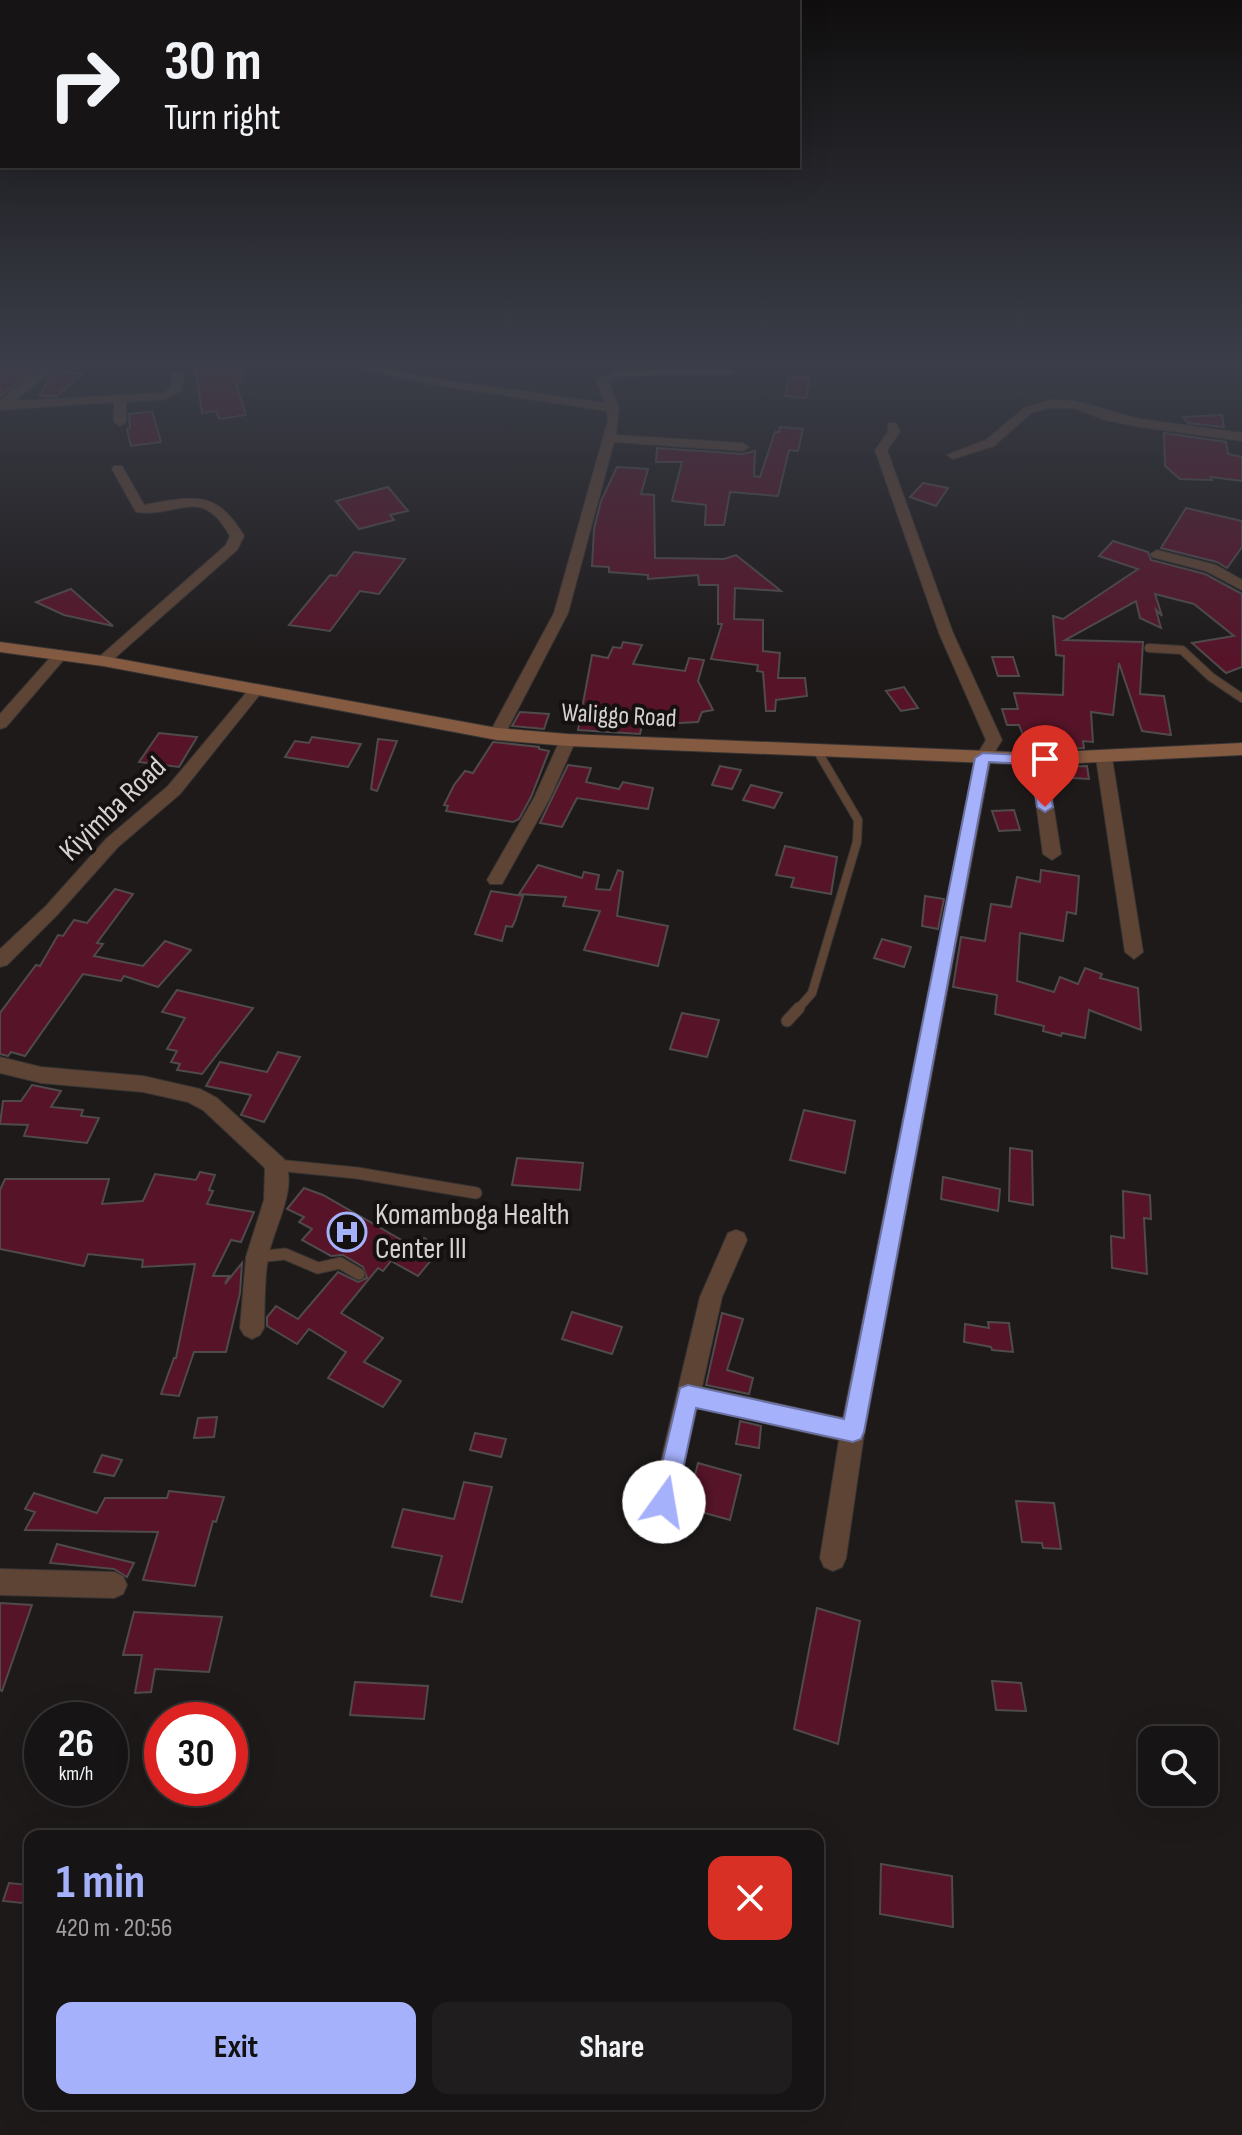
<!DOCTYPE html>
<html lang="en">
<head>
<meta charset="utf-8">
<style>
  :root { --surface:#161414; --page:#1f1d1d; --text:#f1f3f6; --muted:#9e9ea0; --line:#353334; --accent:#a6b1fc }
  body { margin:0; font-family:"Sofia Sans Condensed",sans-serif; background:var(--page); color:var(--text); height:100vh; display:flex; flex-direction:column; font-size:30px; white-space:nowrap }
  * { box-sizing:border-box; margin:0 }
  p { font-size:26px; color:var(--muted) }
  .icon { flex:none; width:44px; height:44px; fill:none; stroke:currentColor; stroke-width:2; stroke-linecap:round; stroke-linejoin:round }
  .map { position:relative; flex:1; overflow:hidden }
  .details { position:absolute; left:24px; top:1830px; width:800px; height:280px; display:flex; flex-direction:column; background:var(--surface); border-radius:16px; box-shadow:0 8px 32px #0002,0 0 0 2px var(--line) }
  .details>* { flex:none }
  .top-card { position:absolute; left:0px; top:0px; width:800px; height:168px; box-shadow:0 8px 32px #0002,0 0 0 2px var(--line); background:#161414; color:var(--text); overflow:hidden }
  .tools { position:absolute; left:1138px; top:1726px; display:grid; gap:16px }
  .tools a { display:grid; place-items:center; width:80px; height:80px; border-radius:16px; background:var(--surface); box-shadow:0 8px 32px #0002,0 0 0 2px var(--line); font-size:40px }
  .speed { position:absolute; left:24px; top:1702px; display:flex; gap:16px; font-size:40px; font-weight:700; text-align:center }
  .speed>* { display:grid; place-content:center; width:104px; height:104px; border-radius:50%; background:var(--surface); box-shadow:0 8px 32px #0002,0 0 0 2px var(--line); line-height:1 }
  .speed small { font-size:20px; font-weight:400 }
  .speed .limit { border:12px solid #d22; background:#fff; color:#111 }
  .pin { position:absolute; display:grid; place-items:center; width:68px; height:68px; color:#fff; margin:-82px -34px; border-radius:50% 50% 50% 0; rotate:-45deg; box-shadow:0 0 8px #0007 }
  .pin .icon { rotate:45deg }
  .me { position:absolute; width:88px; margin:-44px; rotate:13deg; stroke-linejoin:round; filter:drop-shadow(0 0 6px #0008) }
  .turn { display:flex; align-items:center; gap:28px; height:168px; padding:0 32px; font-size:36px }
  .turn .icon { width:104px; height:104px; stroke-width:2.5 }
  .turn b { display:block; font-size:56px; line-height:68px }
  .round { display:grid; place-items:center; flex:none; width:84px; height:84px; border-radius:16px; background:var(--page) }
  .overview { display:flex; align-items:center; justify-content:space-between; height:136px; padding:0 32px }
  h1 { font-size:48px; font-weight:700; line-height:60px; color:var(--accent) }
  .cta { display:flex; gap:16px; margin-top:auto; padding:16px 32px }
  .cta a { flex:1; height:92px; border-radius:16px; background:var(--accent); color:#111; font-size:32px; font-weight:700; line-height:92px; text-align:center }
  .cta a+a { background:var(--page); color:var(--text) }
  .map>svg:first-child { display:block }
  .building { fill:#571429; stroke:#4f4a4b; stroke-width:2 }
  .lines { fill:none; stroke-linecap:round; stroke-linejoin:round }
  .lane-far1-casing { stroke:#373433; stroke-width:10 }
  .lane-casing { stroke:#373433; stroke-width:13 }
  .street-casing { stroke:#373433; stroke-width:2 }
  .secondary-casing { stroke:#373433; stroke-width:2 }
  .lane-far1 { stroke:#5e4435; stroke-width:8 }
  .lane { stroke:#5e4435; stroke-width:11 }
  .street { fill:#5e4435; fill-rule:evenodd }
  .secondary { fill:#845a41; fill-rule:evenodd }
  .route { fill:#a6b1fc; stroke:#6c73a4; stroke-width:2 }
  .labels { text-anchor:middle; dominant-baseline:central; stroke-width:8; stroke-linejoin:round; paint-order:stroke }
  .far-street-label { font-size:26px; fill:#d4d1d0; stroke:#151111 }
  .street-label { font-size:30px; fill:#d4d1d0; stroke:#151111 }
  .poi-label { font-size:30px; fill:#d4d1d0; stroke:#151111; text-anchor:start }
</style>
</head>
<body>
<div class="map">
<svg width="1242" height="2135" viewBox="0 0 1242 2135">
  <rect width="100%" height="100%" fill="#1e1a1a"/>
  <g class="building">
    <polygon points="194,359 241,362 243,382 236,383 246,415 219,419 216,411 202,413"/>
    <polygon points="0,360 22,363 43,366 0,396"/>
    <polygon points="61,371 83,374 57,396 40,396 50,378"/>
    <polygon points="789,376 810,378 806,398 785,396"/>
    <polygon points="152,411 161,442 131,446 127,429 130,428 129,414"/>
    <polygon points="1222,415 1224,427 1188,423 1183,417"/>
    <polygon points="780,427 803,429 798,451 789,450 778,496 730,492 724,525 705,525 706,505 672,501 682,462 656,462 657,448 743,454 755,451 754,476 760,477 775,432 779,432"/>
    <polygon points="1164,433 1226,442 1228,454 1242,457 1242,481 1211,477 1212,480 1180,479 1165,466"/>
    <polygon points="617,467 648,469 641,494 654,495 655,558 724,559 736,555 781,591 735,588 734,619 763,620 763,651 780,653 778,678 805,678 807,696 776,700 775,711 766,711 763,672 757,671 758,665 711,659 722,624 718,624 718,585 699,585 698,575 648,579 648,575 609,572 609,567 592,566 594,529 601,501"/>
    <polygon points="923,483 948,488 936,506 910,497"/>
    <polygon points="388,487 408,511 390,515 394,520 359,529 336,501"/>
    <polygon points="1186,508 1242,521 1242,547 1227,568 1217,562 1161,548"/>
    <polygon points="1113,541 1148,552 1151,560 1205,574 1242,594 1242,667 1226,673 1192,643 1234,636 1194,604 1155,594 1162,616 1156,610 1161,628 1140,618 1136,601 1065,640 1143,642 1140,694 1164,696 1171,735 1142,731 1119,663 1113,715 1091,712 1093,742 1083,741 1084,748 1053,749 1053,744 1027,745 1019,725 1007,725 1002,709 1018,709 1014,693 1063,695 1064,656 1056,655 1053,616 1063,619 1138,569 1099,556"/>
    <polygon points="354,552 405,559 379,594 360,591 330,631 289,625 330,575 336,576"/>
    <polygon points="71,589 113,626 64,615 36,602"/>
    <polygon points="623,642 642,645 633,664 685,671 689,658 704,660 698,681 713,710 702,712 698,722 642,725 640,734 578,730 592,655 608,658 613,647 621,648"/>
    <polygon points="992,657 1013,657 1019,676 998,676"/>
    <polygon points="904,687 918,708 901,711 886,691"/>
    <polygon points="520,712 549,714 544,729 512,726"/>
    <polygon points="159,733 197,737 179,767 139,762"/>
    <polygon points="312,737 361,744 348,767 285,757 295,741 309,743"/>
    <polygon points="378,739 397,741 377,791 371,789"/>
    <polygon points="493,742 539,747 539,749 549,751 531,797 519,819 513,822 446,811 448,806 444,805 454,785 465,771 473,773"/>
    <polygon points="568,765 591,768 586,782 619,789 623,782 653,788 648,809 577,798 562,827 540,823"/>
    <polygon points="720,766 741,770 732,789 712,785"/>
    <polygon points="1087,766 1089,779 1054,777 1054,767"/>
    <polygon points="751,785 782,793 774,808 743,800"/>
    <polygon points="1014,810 1020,830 999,831 992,811"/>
    <polygon points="785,846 837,857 831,894 791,887 794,878 776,875"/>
    <polygon points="538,865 582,878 584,872 599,875 596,889 610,890 618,870 623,872 617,916 668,926 658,966 584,950 600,911 563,906 566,897 519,894"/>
    <polygon points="1041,870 1079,876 1076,914 1067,912 1063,941 1020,933 1017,981 1054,992 1060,977 1078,984 1085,968 1102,974 1100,978 1138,988 1141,1030 1089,1010 1085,1038 1062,1033 1061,1036 1043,1031 1044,1026 995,1014 997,995 953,987 961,937 985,941 991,904 1011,907 1017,877 1040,882"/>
    <polygon points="115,889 133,894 97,943 103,944 94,956 143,966 165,941 191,950 158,987 124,976 121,981 83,974 25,1056 11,1052 8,1056 0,1054 0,1013 36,965 40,966 58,935 63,936 74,920 87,923"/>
    <polygon points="491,891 523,896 515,921 512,927 506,926 502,941 475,934"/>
    <polygon points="925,896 944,899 938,929 922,926"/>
    <polygon points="882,939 911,947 904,967 874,958"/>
    <polygon points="177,990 253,1008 202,1074 177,1070 180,1064 171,1062 177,1051 167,1049 185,1018 162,1012"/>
    <polygon points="682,1013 719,1020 707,1057 670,1049"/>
    <polygon points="278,1052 300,1057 264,1122 241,1115 251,1095 206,1086 220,1062 267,1072"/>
    <polygon points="32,1085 61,1091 51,1107 83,1110 81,1116 99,1118 87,1143 24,1136 28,1125 0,1124 3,1101 21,1101"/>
    <polygon points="804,1110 855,1121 845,1173 790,1160"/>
    <polygon points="1010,1148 1032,1151 1033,1205 1009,1201"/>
    <polygon points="517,1158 583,1163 580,1190 512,1185"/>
    <polygon points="200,1172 215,1175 209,1190 213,1191 207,1204 254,1212 241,1242 231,1240 213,1276 229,1276 225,1284 242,1263 240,1293 226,1352 194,1352 179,1396 161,1394 174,1358 176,1358 195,1264 142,1267 143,1260 88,1254 84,1266 0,1249 0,1190 5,1179 109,1179 102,1204 143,1201 155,1174 196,1180"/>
    <polygon points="943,1177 1000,1189 998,1211 941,1199"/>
    <polygon points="304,1188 323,1195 412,1246 414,1243 418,1245 424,1238 441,1248 418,1276 391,1261 383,1271 378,1268 341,1313 383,1338 364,1362 401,1381 383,1407 328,1378 346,1352 309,1329 297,1344 267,1326 267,1317 276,1306 298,1319 338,1272 358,1282 367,1278 363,1267 343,1255 331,1256 302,1240 312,1229 299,1222 304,1217 287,1209"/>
    <polygon points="1123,1191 1150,1195 1151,1219 1144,1218 1147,1274 1112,1268 1111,1236 1124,1238"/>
    <polygon points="572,1312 622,1327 612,1354 562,1339"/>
    <polygon points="722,1313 743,1319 727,1370 753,1378 749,1394 706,1385"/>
    <polygon points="988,1322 1009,1323 1013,1352 992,1350 991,1347 964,1342 965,1324 989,1328"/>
    <polygon points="217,1417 214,1437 194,1438 198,1418"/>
    <polygon points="740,1421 761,1426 759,1448 736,1444"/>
    <polygon points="475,1433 506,1439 501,1457 470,1450"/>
    <polygon points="102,1455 122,1460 114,1476 94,1472"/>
    <polygon points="698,1463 741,1475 730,1520 687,1508"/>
    <polygon points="464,1482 492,1487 462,1602 431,1596 442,1556 392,1547 403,1509 454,1519"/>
    <polygon points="169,1491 224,1497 216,1522 213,1521 195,1586 143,1580 158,1532 25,1530 35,1512 25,1509 34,1493 97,1513 105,1498 167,1498"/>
    <polygon points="1016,1501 1054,1503 1061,1549 1043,1548 1042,1543 1022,1542"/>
    <polygon points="57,1544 134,1563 127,1577 114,1569 50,1563"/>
    <polygon points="0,1603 32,1605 2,1691 0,1690"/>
    <polygon points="817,1608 860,1621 838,1744 794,1729"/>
    <polygon points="134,1612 222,1617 209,1672 155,1669 151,1692 135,1693 142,1655 123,1655"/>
    <polygon points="992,1681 1021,1683 1026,1711 996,1710"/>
    <polygon points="355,1682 428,1686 424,1719 350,1715"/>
    <polygon points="881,1864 952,1876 953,1927 880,1914"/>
    <polygon points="9,1883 28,1885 22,1903 3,1901"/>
  </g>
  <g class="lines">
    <g class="lane-far1-casing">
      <g id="lane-far1">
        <polyline points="1149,648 1182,650 1211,677 1242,698"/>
        <polyline points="797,1010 812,993 857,842 858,820 818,752"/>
      </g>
    </g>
    <g class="lane-casing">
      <g id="lane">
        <polyline points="787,1021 799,1008"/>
        <polyline points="276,1165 357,1173 476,1193"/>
        <polyline points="257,1257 285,1254 318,1268 340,1263 359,1274"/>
      </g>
    </g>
    <g class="street-casing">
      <g id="street">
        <polygon points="63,359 77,359 43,378 14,401 164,393 170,389 172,373 178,370 184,373 182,390 167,399 126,402 126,422 120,426 114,422 114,402 0,410 0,400 35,374"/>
        <polygon points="318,359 339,359 436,379 605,403 596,380 618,370 728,369 732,370 732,374 620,376 608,381 619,408 616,435 743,443 749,447 743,451 614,442 568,613 505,734 497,739 489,734 554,613 608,420 607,411 436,385"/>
        <polygon points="1049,400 1075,401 1140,419 1242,433 1242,441 1140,427 1105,420 1074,408 1050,408 1031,413 994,446 953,459 947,455 986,440 1023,409"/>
        <polygon points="888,423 896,423 900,432 887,450 953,633 1002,740 991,758 863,1441 846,1558 842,1567 833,1571 824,1567 820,1558 839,1440 697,1408 673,1511 664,1515 655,1511 651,1502 700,1297 728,1233 736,1230 744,1233 747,1240 722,1297 702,1387 843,1418 975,758 986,740 939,633 875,450 888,432"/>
        <path d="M 114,466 L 122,466 L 144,505 C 192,497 216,488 244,536 L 237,550 L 108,664 L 98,664 L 98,658 L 226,545 L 230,536 C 201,484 179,518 136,512 L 112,469 Z"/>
        <polygon points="1157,550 1216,565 1242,580 1242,590 1206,571 1152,557 1150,554"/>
        <polygon points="61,650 68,654 66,657 6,727 0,729 0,714 56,651"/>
        <polygon points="256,685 261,687 261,693 180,794 118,847 58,914 7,965 0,967 0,949 46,906 106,839 168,786 251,687"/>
        <polygon points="568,735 576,740 550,798 502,884 490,884 487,880 534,798 560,740"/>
        <polygon points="1104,753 1112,758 1143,952 1134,959 1125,952 1096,758"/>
        <polygon points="1038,754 1046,759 1061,854 1052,860 1043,854 1030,759"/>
        <path d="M 0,1057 L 41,1067 L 143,1076 L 200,1089 L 217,1098 L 284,1159 C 299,1189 273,1228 268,1258 C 264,1280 265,1305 264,1328 L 260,1335 L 252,1339 L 244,1335 L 240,1328 L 246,1257 L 264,1200 L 265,1168 L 203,1110 L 188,1102 L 143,1092 L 41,1083 L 0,1073 Z"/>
        <polygon points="0,1569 114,1572 123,1576 127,1585 123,1594 114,1598 0,1595"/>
      </g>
    </g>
    <g class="secondary-casing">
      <polygon id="secondary" points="0,642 103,656 497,728 568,734 1038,753 1242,743 1242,755 1038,765 568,746 497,740 103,666 0,652"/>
    </g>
    <use href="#lane-far1" class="lane-far1"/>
    <use href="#lane" class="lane"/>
    <use href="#street" class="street"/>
    <use href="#secondary" class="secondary"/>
  </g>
  <linearGradient id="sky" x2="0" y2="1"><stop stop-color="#100e0e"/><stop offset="0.55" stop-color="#3b3e49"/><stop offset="1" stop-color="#3b3e49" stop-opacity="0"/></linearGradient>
  <rect width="1242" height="658" fill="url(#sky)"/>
  <polygon class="route" points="983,753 1043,756 1053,807 1045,812 1037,807 1031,764 989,762 864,1432 861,1439 853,1442 696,1408 676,1502 672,1510 664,1514 656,1510 653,1502 680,1388 688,1385 844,1419 975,758"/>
  <defs>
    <g id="hospital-ring" transform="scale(2)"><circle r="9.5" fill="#151111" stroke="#a6b1fc" stroke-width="1.5"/><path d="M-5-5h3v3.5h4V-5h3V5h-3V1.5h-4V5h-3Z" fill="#a6b1fc"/></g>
  </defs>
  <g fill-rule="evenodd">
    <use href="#hospital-ring" x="347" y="1232"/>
  </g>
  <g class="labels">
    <g class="far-street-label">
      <text transform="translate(619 716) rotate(3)">Waliggo Road</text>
    </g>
    <g class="street-label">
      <text transform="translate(113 809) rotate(-44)">Kiyimba Road</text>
    </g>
    <g class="poi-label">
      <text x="375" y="1215">Komamboga Health<tspan x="375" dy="34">Center III</tspan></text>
    </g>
  </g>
</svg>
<div class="tools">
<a><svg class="icon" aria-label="search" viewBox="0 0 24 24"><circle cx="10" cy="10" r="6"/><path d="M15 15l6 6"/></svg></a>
</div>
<div class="speed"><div>26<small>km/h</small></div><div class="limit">30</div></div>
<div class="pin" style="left:1045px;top:807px;background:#d93025"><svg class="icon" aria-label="arrive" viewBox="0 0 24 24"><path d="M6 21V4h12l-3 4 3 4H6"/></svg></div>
<svg class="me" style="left:664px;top:1502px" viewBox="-20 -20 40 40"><circle r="19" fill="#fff"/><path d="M0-13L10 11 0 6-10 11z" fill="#a6b1fc"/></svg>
<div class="top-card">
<div class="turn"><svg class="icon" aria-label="right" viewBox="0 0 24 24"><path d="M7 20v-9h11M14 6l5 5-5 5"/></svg><div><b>30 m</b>Turn right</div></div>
</div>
<section class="details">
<div class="overview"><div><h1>1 min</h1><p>420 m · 20:56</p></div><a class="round" style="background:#d93025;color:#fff"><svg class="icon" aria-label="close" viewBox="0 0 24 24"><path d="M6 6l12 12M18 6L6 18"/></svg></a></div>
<div class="cta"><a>Exit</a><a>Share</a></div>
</section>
</div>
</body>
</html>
